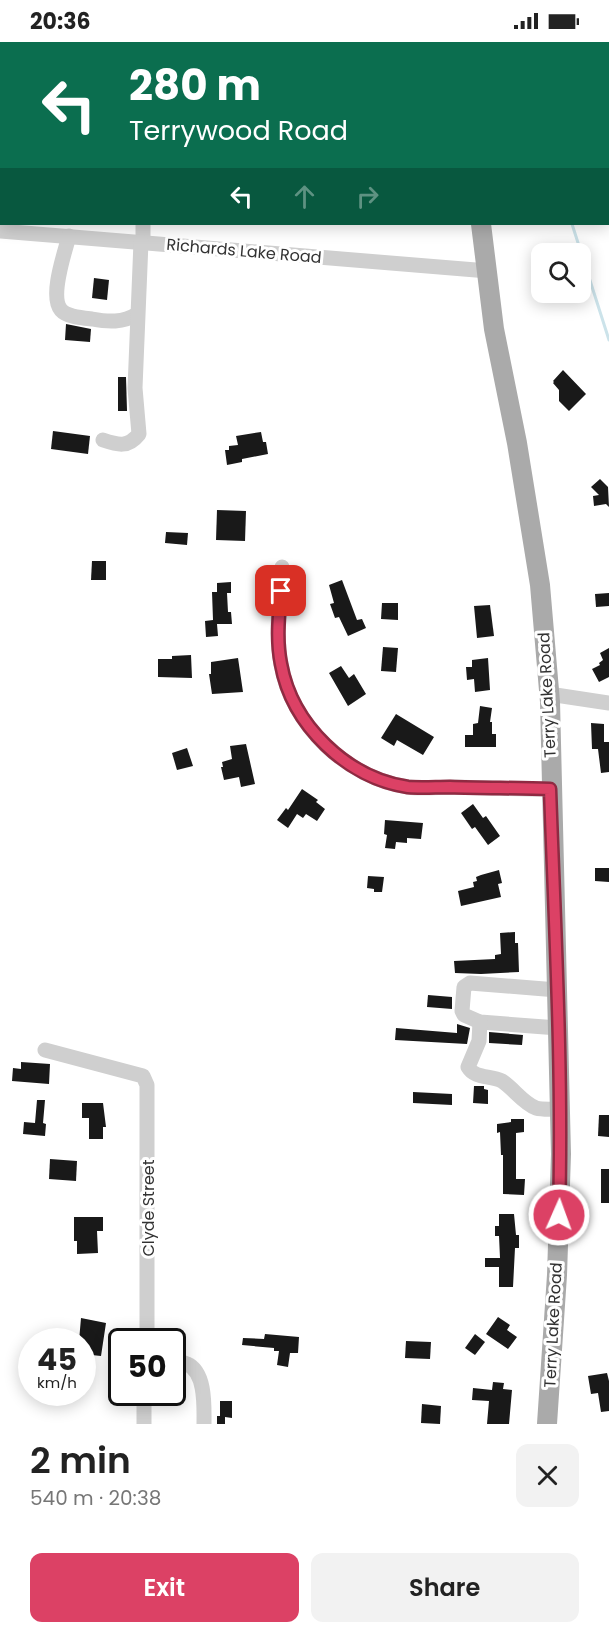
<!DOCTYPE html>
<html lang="en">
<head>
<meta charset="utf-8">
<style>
  :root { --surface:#fff; --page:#f2f2f2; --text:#222; --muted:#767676; --accent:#dc4165 }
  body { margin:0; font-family:Poppins,sans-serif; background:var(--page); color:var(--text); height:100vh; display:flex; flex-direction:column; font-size:22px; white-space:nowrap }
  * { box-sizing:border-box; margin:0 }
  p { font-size:20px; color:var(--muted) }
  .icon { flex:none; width:33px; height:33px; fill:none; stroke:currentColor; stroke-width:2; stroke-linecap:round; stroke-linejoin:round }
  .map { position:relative; height:1382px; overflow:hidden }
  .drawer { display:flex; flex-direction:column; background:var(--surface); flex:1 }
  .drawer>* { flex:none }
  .hud { position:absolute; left:0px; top:0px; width:609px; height:183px; box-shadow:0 3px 15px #0003; background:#0b6e4f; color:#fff; overflow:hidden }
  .tools { position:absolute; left:531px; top:201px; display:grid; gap:12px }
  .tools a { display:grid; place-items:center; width:60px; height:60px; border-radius:12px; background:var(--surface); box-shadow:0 3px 15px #0003; font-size:30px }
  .speed { position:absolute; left:18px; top:1286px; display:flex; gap:12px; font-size:30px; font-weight:700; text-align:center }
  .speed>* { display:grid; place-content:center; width:78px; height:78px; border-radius:50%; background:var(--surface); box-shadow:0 3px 15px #0003; line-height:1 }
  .speed small { font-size:15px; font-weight:400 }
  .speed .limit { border:3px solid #111; border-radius:9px; background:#fff; color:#111 }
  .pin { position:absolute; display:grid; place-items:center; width:51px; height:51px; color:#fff; margin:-26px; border-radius:12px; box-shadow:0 3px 9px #0006 }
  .me { position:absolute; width:66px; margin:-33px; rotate:2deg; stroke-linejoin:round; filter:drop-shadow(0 0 4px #0008) }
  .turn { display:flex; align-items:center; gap:21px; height:126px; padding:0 30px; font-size:27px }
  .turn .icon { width:78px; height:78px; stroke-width:2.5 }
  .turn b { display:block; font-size:42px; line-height:51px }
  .lanes { display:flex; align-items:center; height:57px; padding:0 30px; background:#0003; justify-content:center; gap:30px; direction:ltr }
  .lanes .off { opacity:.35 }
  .round { display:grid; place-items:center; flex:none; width:63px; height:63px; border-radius:12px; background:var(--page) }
  .overview { display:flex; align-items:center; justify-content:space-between; height:102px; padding:0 30px }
  h1 { font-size:36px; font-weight:600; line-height:45px }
  .cta { display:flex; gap:12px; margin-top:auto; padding:12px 30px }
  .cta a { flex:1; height:69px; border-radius:12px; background:var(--accent); color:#fff; font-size:24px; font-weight:600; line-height:69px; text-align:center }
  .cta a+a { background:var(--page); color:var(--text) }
  .status { display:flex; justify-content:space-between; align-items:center; height:42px; padding:0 30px; background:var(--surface); direction:ltr }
  .status svg { height:16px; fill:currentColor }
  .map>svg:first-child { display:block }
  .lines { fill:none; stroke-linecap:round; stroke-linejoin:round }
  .stream { stroke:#cce3ea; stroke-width:3 }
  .building { fill:#191919 }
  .minor { stroke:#cfcfcf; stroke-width:15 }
  .major { stroke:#aaa; stroke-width:20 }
  .route-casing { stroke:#8f2a42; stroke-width:15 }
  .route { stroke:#dc4165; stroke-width:10 }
  .labels { text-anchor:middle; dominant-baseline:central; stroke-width:6; stroke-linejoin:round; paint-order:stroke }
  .street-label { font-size:16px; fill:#323232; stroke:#fff }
</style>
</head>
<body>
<div class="status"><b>20:36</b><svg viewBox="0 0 49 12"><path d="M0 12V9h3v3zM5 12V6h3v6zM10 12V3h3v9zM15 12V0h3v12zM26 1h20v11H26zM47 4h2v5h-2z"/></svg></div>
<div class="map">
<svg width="609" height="1382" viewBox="0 0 609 1382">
  <rect width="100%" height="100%" fill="#fff"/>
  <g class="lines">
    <polyline class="stream" points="572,182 609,298"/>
  </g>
  <g class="building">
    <polygon points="94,236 109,238 107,258 92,256"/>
    <polygon points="66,282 91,287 90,300 65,298"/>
    <polygon points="563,328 586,352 569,369 559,359 559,348 553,341 554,340 553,339"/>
    <polygon points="118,335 126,335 127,369 118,369"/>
    <polygon points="53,389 90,394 88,412 51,407"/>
    <polygon points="261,390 263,400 266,400 268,412 242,417 242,420 227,423 225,408 229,408 229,404 238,403 236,394"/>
    <polygon points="600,437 608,445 609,465 606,462 594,464 593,454 599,453 591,445"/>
    <polygon points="217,468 246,469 245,499 216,498"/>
    <polygon points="166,490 188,491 187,503 165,501"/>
    <polygon points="92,519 106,519 106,538 91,538"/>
    <polygon points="342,538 357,578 362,577 366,586 348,594 339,575 335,576 330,562 334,561 329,543"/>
    <polygon points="231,540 231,551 227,551 228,570 231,570 232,582 217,582 218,594 206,595 205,579 213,578 212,550 217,550 217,541"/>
    <polygon points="609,551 609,564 596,565 595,552"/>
    <polygon points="382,561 398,561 398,578 381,577"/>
    <polygon points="490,563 494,594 477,596 474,564"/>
    <polygon points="383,605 398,606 396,630 381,629"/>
    <polygon points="609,606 609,635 599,640 592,627 600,623 599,621 603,618 600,611"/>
    <polygon points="191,613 192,636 158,635 158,617 172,617 172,614"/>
    <polygon points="238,616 243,650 212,652 209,632 211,632 211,620"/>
    <polygon points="488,616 490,648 475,650 474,637 467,638 466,625 472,625 472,618"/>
    <polygon points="341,624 349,636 354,632 366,652 348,664 329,631"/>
    <polygon points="480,664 492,666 490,680 492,680 492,692 496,692 496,705 465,705 465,693 473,693 473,682 478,681"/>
    <polygon points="396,672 434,695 423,713 397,698 394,704 381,696"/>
    <polygon points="591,681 604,682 604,700 609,700 609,730 601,731 598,707 592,707"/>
    <polygon points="246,702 255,742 241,745 239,735 224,738 221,725 223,725 222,720 232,717 230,704"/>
    <polygon points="187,706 193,724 177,728 172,711"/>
    <polygon points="302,747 318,758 316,760 325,767 317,779 306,772 303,776 297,772 288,786 277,778 286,766 288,768"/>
    <polygon points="473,762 483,776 486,774 500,794 488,803 475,785 472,787 461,771"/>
    <polygon points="385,778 423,781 421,797 407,796 407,801 396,800 395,807 385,806 387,793 384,792"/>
    <polygon points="595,826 609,826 609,840 595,839"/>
    <polygon points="499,828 502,841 498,842 501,855 461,864 458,849 474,845 473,840 477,839 476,835 481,833"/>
    <polygon points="368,834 384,835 382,850 374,850 374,847 367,846"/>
    <polygon points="515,890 515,901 518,901 519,930 481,932 455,931 454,919 495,917 495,913 501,912 500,891"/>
    <polygon points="428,953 452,955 452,967 427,965"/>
    <polygon points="457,982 470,986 467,1002 395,998 396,986 457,991"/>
    <polygon points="489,990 523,993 522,1003 489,1001"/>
    <polygon points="21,1020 50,1022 49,1042 12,1039 13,1026 21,1027"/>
    <polygon points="474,1044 484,1044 484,1047 488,1048 488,1062 473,1061"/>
    <polygon points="413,1050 452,1052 452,1063 413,1061"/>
    <polygon points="37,1058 45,1058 43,1081 46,1082 45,1094 23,1092 24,1080 35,1081"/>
    <polygon points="82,1061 103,1061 106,1085 103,1085 103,1097 89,1097 89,1076 82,1076"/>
    <polygon points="599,1073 609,1073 609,1095 598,1094"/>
    <polygon points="511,1077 524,1077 524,1090 516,1091 516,1137 525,1137 524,1153 503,1152 503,1113 501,1113 500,1090 497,1091 497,1082 511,1080"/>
    <polygon points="50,1117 77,1119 76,1139 49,1137"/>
    <rect x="601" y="1127" width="8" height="34"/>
    <polygon points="499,1172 514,1172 516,1193 519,1193 519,1206 515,1206 513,1245 499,1245 499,1225 485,1225 485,1216 500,1216 499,1194 495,1194 495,1184 499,1184"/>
    <polygon points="74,1175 103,1175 103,1189 97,1189 98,1211 77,1212 77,1199 74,1199"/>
    <polygon points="498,1275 510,1283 507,1288 517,1295 508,1307 486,1292"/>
    <polygon points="81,1276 106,1281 101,1314 82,1312 82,1299 79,1299"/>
    <polygon points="265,1292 299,1295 298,1311 290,1311 288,1325 277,1323 279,1309 274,1309 274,1306 242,1303 243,1296 264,1297"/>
    <polygon points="475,1292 485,1300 475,1313 465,1306"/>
    <polygon points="406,1299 431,1300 430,1317 405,1316"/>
    <polygon points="607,1331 609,1339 609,1369 601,1370 598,1351 591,1352 588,1334"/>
    <polygon points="493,1340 504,1341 503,1347 512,1348 509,1382 487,1382 489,1359 472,1358 473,1346 492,1348"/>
    <polygon points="220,1359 232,1359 232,1376 225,1375 225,1382 217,1382 217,1374 220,1374"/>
    <polygon points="422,1362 441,1364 440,1382 421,1381"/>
  </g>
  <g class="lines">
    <g class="minor">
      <polyline points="143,182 143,200"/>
      <polyline points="0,189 488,229"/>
      <path d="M 69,194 C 65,210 49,254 61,268 C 67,275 82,276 92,277 C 108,280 123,281 137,272"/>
      <path d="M 103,398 C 118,403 128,406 139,392 L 135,346 L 141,200"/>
      <path d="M 282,525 C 280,557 275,590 281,622 C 291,683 347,736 408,745 C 423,747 439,745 454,745 C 486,746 518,747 551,747"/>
      <polyline points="549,652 609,661"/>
      <polyline points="557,948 470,941 464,945 462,969 464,973 480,980 558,986"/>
      <path d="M 480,980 L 479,999 L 468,1025 C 475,1037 490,1033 502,1039 C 514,1047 523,1061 536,1066 C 543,1068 553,1067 560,1067"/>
      <polyline points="45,1008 143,1034 147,1043 147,1299"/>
      <path d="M 172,1318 C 177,1319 183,1320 187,1322 C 206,1330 204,1365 204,1382"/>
      <polyline points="144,1382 144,1350"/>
    </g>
    <g class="major">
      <polyline points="465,2 465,0"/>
      <polyline points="481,182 494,287 517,401 540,543 550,660 561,1112 557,1233 547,1382"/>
    </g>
  </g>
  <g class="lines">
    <g class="route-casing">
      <path id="route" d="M 281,549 C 279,573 276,597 281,622 C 292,683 347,736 408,745 C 421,746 436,745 450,745 C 483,746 517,746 550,747 C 555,889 563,1031 559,1173"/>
    </g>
    <use href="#route" class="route"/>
  </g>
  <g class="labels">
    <g class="street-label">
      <text transform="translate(244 209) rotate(5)">Richards Lake Road</text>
      <text transform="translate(547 653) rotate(-93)">Terry Lake Road</text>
      <text transform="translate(148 1166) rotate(-90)">Clyde Street</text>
      <text transform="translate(553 1283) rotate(-87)">Terry Lake Road</text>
    </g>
  </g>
</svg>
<div class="tools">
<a><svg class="icon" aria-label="search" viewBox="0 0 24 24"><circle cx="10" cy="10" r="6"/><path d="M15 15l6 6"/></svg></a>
</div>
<div class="speed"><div>45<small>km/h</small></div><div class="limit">50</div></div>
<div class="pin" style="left:281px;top:549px;background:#d93025"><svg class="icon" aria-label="arrive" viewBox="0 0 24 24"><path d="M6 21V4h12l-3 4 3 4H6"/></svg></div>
<svg class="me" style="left:559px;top:1173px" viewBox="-20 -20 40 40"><circle r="17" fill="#dc4165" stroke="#fff" stroke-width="3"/><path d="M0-11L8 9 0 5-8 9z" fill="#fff"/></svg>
<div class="hud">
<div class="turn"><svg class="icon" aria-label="left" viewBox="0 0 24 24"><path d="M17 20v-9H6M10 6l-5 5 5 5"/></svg><div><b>280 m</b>Terrywood Road</div></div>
<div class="lanes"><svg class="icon" aria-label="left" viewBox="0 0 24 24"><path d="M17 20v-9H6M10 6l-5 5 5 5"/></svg><svg class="icon off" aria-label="ahead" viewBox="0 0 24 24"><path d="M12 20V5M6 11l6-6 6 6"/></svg><svg class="icon off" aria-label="right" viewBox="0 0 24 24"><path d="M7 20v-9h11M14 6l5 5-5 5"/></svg></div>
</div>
</div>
<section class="drawer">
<div class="overview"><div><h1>2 min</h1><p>540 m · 20:38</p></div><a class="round"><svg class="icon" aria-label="close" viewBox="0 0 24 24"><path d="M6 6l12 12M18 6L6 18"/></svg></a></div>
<div class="cta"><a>Exit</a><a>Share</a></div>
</section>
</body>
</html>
